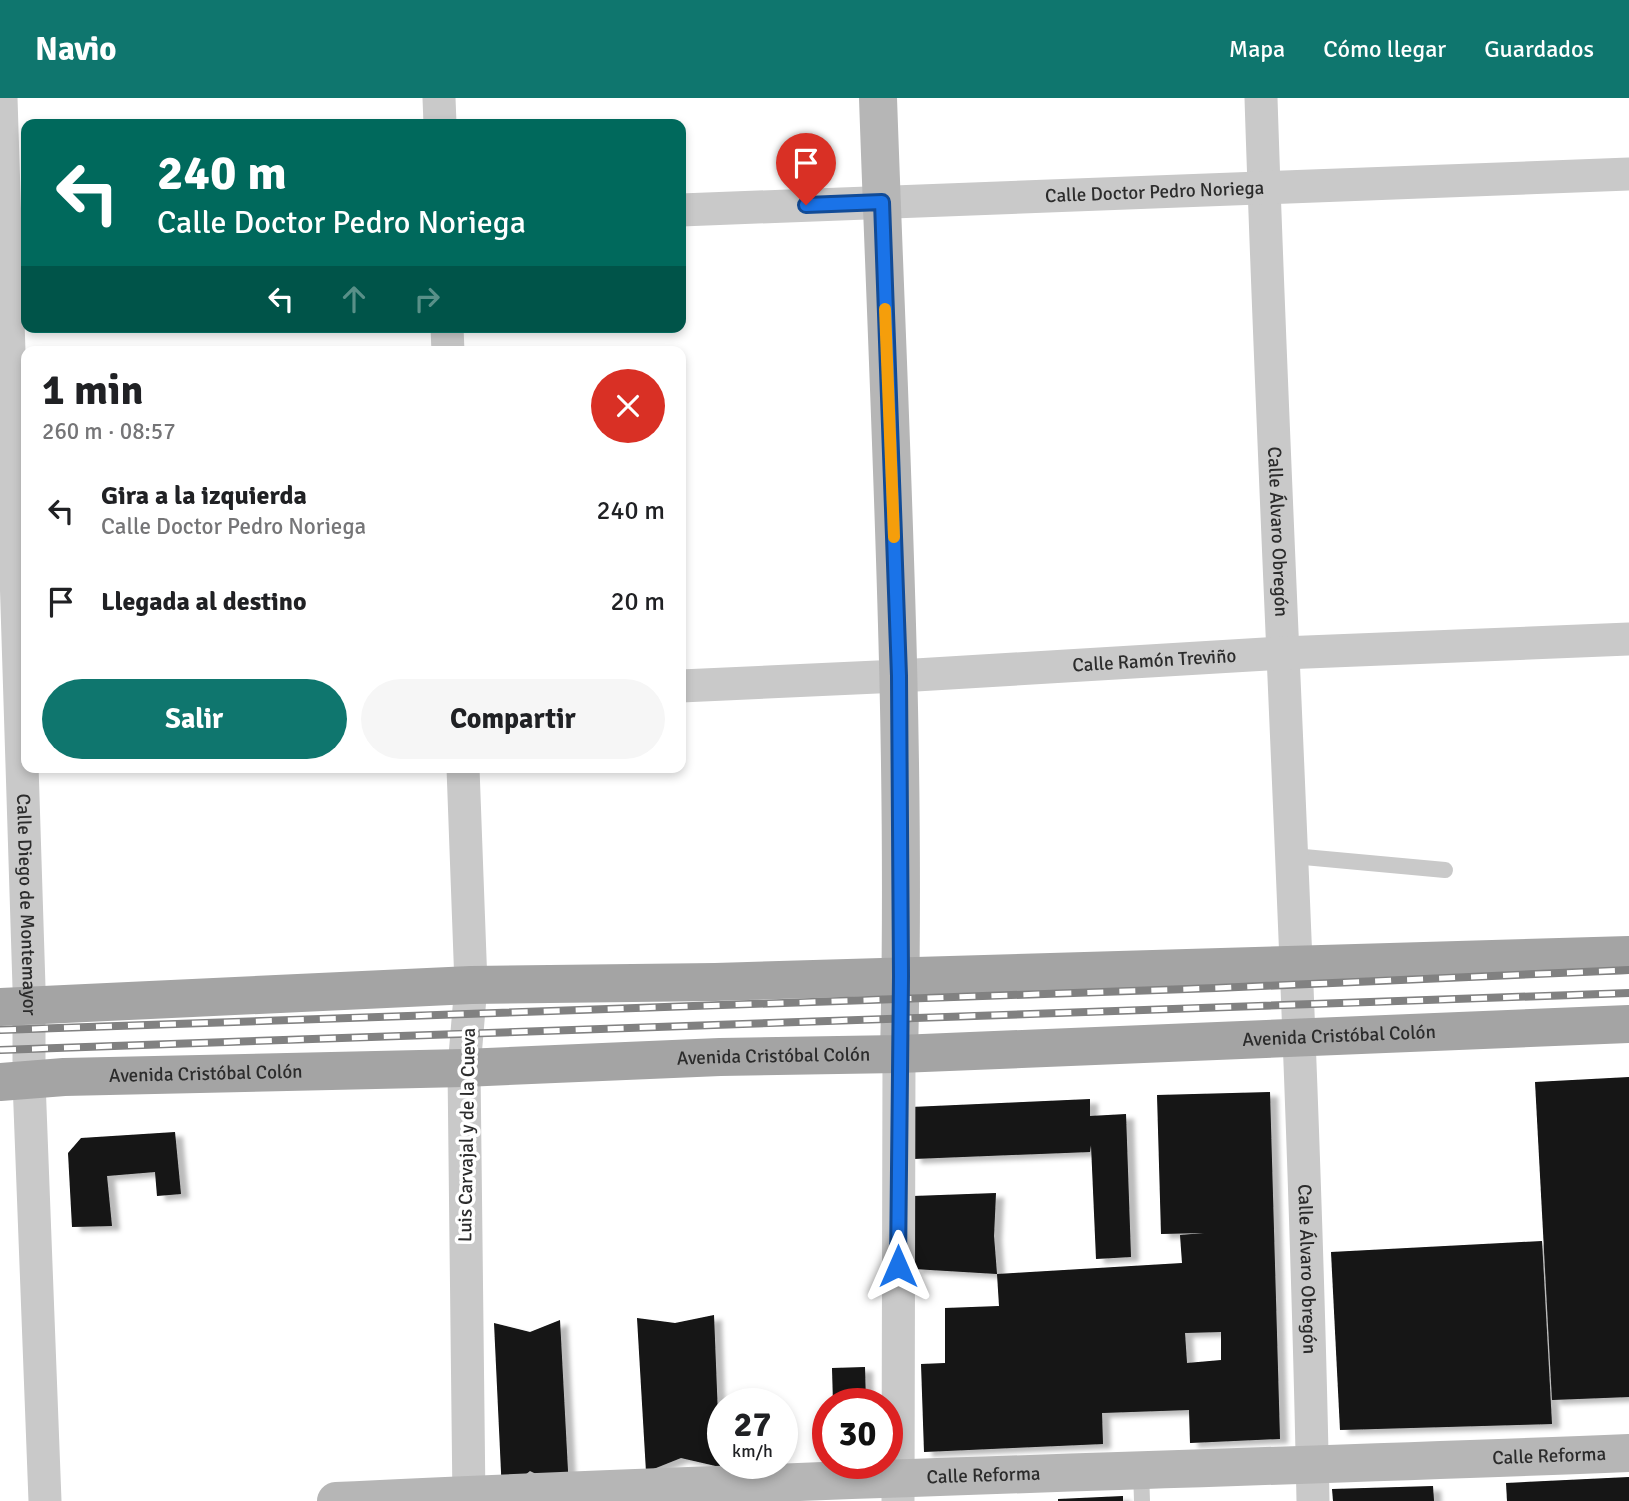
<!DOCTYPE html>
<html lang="es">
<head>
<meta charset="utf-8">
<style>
  :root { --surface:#fff; --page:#f6f6f6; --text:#202124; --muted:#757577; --accent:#0f766e }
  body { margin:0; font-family:Signika,sans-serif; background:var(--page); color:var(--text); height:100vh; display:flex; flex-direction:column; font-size:26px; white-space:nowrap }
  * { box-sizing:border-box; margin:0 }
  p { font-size:23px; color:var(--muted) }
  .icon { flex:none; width:38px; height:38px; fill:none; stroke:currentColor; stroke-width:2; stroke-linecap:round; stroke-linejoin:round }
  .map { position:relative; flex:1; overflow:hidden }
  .sheet { position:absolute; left:21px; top:248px; width:665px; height:427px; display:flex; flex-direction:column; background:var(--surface); border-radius:14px; box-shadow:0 4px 10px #0003 }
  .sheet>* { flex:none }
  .banner { position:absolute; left:21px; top:21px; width:665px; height:214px; border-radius:14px; box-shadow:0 4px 10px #0003; background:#00695c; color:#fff; overflow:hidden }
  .speed { position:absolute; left:707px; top:1290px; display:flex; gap:14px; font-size:35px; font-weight:700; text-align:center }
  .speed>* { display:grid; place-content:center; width:91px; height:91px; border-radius:50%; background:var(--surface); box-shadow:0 4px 10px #0003; line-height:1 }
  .speed small { font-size:18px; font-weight:400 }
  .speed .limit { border:10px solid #d22; background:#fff; color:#111 }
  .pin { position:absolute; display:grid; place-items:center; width:60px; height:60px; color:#fff; margin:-72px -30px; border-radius:50% 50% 50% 0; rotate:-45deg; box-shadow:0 0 7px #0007 }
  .pin .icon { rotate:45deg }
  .me { position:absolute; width:77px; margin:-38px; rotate:0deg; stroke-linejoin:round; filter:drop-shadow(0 0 5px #0008) }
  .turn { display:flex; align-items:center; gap:24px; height:147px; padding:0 21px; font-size:32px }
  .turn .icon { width:91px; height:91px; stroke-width:2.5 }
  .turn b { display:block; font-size:49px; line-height:60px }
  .lanes { display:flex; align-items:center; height:66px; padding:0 21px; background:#0003; justify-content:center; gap:35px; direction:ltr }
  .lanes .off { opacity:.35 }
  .round { display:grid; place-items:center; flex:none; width:74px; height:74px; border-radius:37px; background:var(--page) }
  .head { display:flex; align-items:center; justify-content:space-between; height:119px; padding:0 21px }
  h1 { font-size:42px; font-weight:800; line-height:52px }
  .action { display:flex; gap:14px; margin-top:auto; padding:14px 21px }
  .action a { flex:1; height:80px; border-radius:42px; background:var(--accent); color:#fff; font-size:28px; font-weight:800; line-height:80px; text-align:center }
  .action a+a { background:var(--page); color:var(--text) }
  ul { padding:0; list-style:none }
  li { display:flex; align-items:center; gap:21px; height:91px; padding:0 21px }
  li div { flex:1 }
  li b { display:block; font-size:26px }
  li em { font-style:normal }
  header { display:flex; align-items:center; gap:42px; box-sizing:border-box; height:98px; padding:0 35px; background:var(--accent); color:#fff }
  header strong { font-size:33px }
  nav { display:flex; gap:38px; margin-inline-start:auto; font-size:24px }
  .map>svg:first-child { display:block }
  .building { fill:#131313; fill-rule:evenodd; filter:url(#shadow) }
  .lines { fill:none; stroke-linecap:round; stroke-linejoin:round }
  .lane { stroke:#c9c9c9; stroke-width:16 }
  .street { stroke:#c9c9c9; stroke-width:33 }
  .secondary { stroke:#b6b6b6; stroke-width:38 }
  .primary { stroke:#a4a4a4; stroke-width:38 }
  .rail-casing { stroke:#818181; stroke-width:8 }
  .rail { stroke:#fff; stroke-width:5; stroke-dasharray:16; stroke-linecap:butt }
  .route-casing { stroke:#114b97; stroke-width:18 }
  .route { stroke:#1a73e8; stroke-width:12 }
  .slow { stroke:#f59e0b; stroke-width:12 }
  .labels { text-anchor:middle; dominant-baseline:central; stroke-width:7; stroke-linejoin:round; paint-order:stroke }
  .street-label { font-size:19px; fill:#2c2c2c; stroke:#fff }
</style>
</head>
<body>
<header>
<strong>Navio</strong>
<nav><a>Mapa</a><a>Cómo llegar</a><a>Guardados</a></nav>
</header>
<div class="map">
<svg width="1629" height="1403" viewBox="0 0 1629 1403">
  <defs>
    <filter id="shadow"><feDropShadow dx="8" dy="4.5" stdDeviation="2" flood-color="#0004"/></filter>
  </defs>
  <rect width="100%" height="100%" fill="#fff"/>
  <g class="building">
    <polygon points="1629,979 1629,1299 1552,1302 1535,984"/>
    <path d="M 1270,994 L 1280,1341 L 1190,1345 L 1189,1312 L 1102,1315 L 1103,1346 L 924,1354 L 921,1266 L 945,1265 L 945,1210 L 999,1208 L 997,1176 L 1182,1165 L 1180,1137 L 1204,1135 L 1161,1136 L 1157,997 ZM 1221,1234 L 1221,1262 L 1187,1265 L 1185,1235 Z"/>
    <polygon points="1090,1001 1090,1018 1126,1016 1131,1159 1096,1161 1091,1047 1090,1054 913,1061 911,1009"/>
    <polygon points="175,1034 181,1096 157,1098 155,1074 107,1078 112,1128 72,1129 68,1055 81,1040"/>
    <polygon points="996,1095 994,1138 997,1176 914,1171 913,1098"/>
    <polygon points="1542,1143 1552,1326 1340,1332 1331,1154"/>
    <polygon points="714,1217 720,1369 681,1360 646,1374 637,1220 675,1225"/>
    <polygon points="560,1222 569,1392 530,1373 502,1395 494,1225 530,1234"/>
    <polygon points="865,1269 866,1306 833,1306 832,1270"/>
    <polygon points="1629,1379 1629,1403 1507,1403 1506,1385"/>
    <polygon points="1433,1388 1434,1403 1333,1403 1332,1391"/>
    <polygon points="1123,1398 1123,1403 1058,1403 1058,1401"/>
  </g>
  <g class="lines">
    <g class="lane">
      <polyline points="1293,758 1445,772"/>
      <polyline points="1141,1372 1142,1403"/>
    </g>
    <g class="street">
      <path id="s1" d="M 1,0 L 29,889 L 29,983 L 45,1403"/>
      <polyline points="439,0 440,26"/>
      <path id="s2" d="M 1261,0 C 1276,468 1304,935 1313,1403"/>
      <path id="s3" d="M 681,112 L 1629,76"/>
      <polyline points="447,229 448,254"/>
      <path id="s4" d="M 681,588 L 899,578 L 1282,555 L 1629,541"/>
      <polyline points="463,670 471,887 464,970 469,1403"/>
      <polyline points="898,1403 899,956"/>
    </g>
    <g class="secondary">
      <path d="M 878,0 C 889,319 907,638 899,956"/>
      <path id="s5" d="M 336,1403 C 767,1382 1198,1372 1629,1355"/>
    </g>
    <g class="primary">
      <polyline points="0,909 471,887 715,884 1629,857"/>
      <path id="s6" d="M 0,984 L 64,979 L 464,970 L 720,959 L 899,956 L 1629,926"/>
    </g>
    <g class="rail-casing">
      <g id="rail">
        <polyline points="0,932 1216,890 1629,872"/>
        <polyline points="0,952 1629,895"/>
      </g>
    </g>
    <use href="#rail" class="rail"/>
  </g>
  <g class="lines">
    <g class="route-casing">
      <polyline id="route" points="806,107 882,104 899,578 901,878 898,1168"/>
    </g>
    <use href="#route" class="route"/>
    <polyline class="slow" points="885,211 894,439"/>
  </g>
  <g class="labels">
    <g class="street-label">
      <text stroke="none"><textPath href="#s3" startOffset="474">Calle Doctor Pedro Noriega</textPath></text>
      <text stroke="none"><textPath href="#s2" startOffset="434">Calle Álvaro Obregón</textPath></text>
      <text stroke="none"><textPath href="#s4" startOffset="474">Calle Ramón Treviño</textPath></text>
      <text stroke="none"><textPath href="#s1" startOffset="807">Calle Diego de Montemayor</textPath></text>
      <text stroke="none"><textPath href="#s6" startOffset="1340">Avenida Cristóbal Colón</textPath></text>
      <text stroke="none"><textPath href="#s6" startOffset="774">Avenida Cristóbal Colón</textPath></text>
      <text stroke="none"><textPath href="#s6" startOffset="206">Avenida Cristóbal Colón</textPath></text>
      <text transform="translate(467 1037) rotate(-89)">Luis Carvajal y de la Cueva</text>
      <text stroke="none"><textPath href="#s2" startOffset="1172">Calle Álvaro Obregón</textPath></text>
      <text stroke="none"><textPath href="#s5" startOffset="1214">Calle Reforma</textPath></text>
      <text stroke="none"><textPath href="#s5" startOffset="648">Calle Reforma</textPath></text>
    </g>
  </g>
</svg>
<div class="speed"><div>27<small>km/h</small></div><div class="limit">30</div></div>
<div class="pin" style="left:806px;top:107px;background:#d93025"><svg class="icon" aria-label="arrive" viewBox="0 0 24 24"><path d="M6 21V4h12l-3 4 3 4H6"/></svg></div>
<svg class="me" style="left:898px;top:1168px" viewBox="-20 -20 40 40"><path d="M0-17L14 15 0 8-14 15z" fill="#1a73e8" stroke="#fff" stroke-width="4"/></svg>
<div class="banner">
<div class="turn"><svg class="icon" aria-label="left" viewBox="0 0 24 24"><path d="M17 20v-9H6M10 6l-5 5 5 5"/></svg><div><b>240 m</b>Calle Doctor Pedro Noriega</div></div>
<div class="lanes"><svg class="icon" aria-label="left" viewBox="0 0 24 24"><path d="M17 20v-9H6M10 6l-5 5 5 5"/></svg><svg class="icon off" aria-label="ahead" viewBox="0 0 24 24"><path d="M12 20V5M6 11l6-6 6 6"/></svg><svg class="icon off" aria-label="right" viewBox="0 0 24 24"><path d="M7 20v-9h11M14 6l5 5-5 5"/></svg></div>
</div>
<section class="sheet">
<div class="head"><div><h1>1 min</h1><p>260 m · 08:57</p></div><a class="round" style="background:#d93025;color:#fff"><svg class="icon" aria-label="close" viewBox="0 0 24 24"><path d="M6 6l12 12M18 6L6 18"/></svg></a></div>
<ul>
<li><svg class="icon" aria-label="left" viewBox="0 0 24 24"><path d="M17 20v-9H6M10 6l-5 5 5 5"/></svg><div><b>Gira a la izquierda</b><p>Calle Doctor Pedro Noriega</p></div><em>240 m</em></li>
<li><svg class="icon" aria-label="arrive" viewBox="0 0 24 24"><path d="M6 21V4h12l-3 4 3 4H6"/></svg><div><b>Llegada al destino</b></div><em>20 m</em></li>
</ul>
<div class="action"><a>Salir</a><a>Compartir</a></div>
</section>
</div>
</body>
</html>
